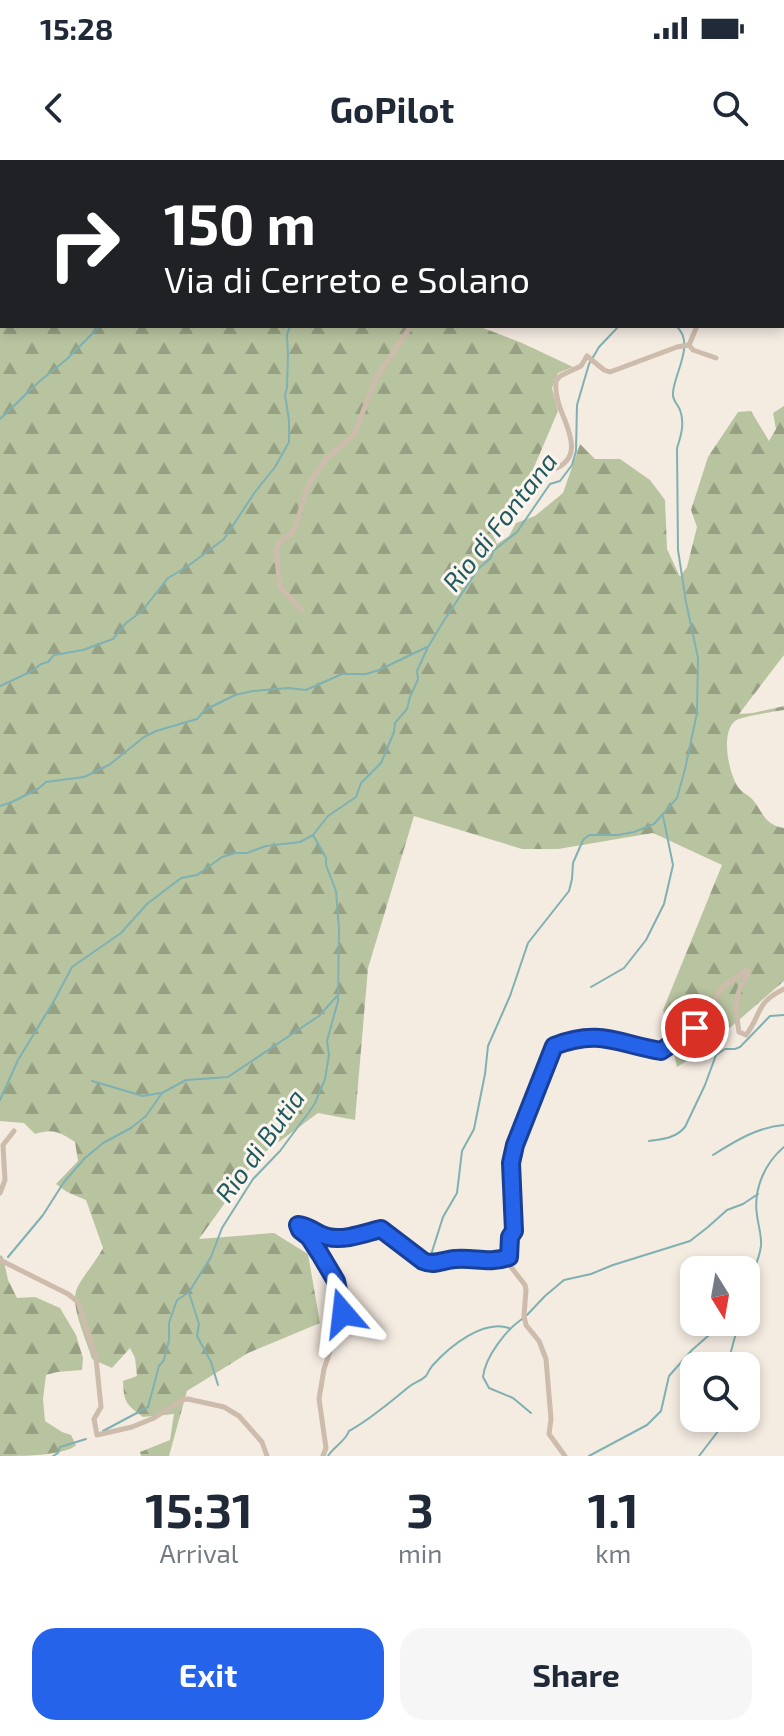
<!DOCTYPE html>
<html lang="en">
<head>
<meta charset="utf-8">
<style>
  :root { --surface:#fff; --page:#f6f6f7; --text:#1f2937; --muted:#747a83; --accent:#2563eb }
  body { margin:0; font-family:"Exo 2",sans-serif; background:var(--page); color:var(--text); height:100vh; display:flex; flex-direction:column; font-size:30px; white-space:nowrap }
  * { box-sizing:border-box; margin:0 }
  p { font-size:26px; color:var(--muted) }
  .icon { flex:none; width:44px; height:44px; fill:none; stroke:currentColor; stroke-width:2; stroke-linecap:round; stroke-linejoin:round }
  .map { position:relative; height:1296px; overflow:hidden }
  .side { display:flex; flex-direction:column; background:var(--surface); flex:1 }
  .side>* { flex:none }
  .guide { position:absolute; left:0px; top:0px; width:784px; height:168px; box-shadow:0 4px 12px #0003; background:#202124; color:#fff; overflow:hidden }
  .needle { width:52px; rotate:169deg }
  .fabs { position:absolute; left:680px; top:1096px; display:grid; gap:16px }
  .fabs a { display:grid; place-items:center; width:80px; height:80px; border-radius:16px; background:var(--surface); box-shadow:0 4px 12px #0003; font-size:40px }
  .pin { position:absolute; display:grid; place-items:center; width:68px; height:68px; color:#fff; margin:-34px; border:4px solid #fff; border-radius:50%; box-shadow:0 2px 8px #0007 }
  .me { position:absolute; width:88px; margin:-44px; rotate:343deg; stroke-linejoin:round; filter:drop-shadow(0 0 6px #0008) }
  .turn { display:flex; align-items:center; gap:28px; height:168px; padding:0 32px; font-size:36px }
  .turn .icon { width:104px; height:104px; stroke-width:2.5 }
  .turn b { display:block; font-size:56px; line-height:68px }
  .eta { display:flex; justify-content:space-evenly; align-items:center; height:136px; text-align:center }
  .eta b { font-size:48px; font-weight:700; line-height:56px }
  .action { display:flex; gap:16px; margin-top:auto; padding:16px 32px }
  .action a { flex:1; height:92px; border-radius:24px; background:var(--accent); color:#fff; font-size:32px; font-weight:700; line-height:92px; text-align:center }
  .action a+a { background:var(--page); color:var(--text) }
  .status { display:flex; justify-content:space-between; align-items:center; height:56px; padding:0 40px; background:var(--surface); direction:ltr }
  .status svg { height:22px; fill:currentColor }
  header { display:flex; justify-content:space-between; align-items:center; height:104px; padding:0 32px; background:var(--surface); font-size:36px; font-weight:700 }
  .map>svg:first-child { display:block }
  .forest { fill:url(#forest-firs) }
  .lines { fill:none; stroke-linecap:round; stroke-linejoin:round }
  .stream { stroke:#7fb0b2; stroke-width:2 }
  .minor { stroke:#cdbbac; stroke-width:5 }
  .tertiary { stroke:#cdbbac; stroke-width:6 }
  .route-casing { stroke:#184099; stroke-width:20 }
  .route { stroke:#2563eb; stroke-width:14 }
  .labels { text-anchor:middle; dominant-baseline:central; stroke-width:6; stroke-linejoin:round; paint-order:stroke }
  .water-label { font-size:26px; font-style:italic; fill:#1f5a5e; stroke:#fbf5ee }
</style>
</head>
<body>
<div class="status"><b>15:28</b><svg viewBox="0 0 49 12"><path d="M0 12V9h3v3zM5 12V6h3v6zM10 12V3h3v9zM15 12V0h3v12zM26 1h20v11H26zM47 4h2v5h-2z"/></svg></div>
<header><svg class="icon" aria-label="back" viewBox="0 0 24 24"><path d="M15 5l-7 7 7 7"/></svg>GoPilot<svg class="icon" aria-label="search" viewBox="0 0 24 24"><circle cx="10" cy="10" r="6"/><path d="M15 15l6 6"/></svg></header>
<div class="map">
<svg width="784" height="1296" viewBox="0 0 784 1296">
  <defs>
    <pattern id="forest-firs" width="22" height="20" patternUnits="userSpaceOnUse" patternTransform="scale(2)"><rect width="22" height="20" fill="#b8c4a0"/><path d="M5 1l3.5 6h-7zM16 11l3.5 6h-7z" fill="#97a083"/></pattern>
  </defs>
  <rect width="100%" height="100%" fill="#f4ebe1"/>
  <g class="forest">
    <path d="M 0,0 L 153,0 L 153,2 L 2,2 L 2,166 L 478,166 L 522,183 L 573,207 L 558,213 L 552,228 L 558,251 L 526,326 L 493,375 L 497,384 L 509,376 L 516,363 L 535,356 L 563,333 L 580,284 L 595,299 L 620,299 L 650,320 L 665,340 L 667,389 L 680,417 L 687,407 L 697,367 L 691,350 L 708,297 L 738,252 L 751,251 L 769,281 L 776,269 L 773,253 L 784,246 L 784,495 L 739,554 L 753,553 L 784,546 L 784,550 C 776,551 740,557 735,561 C 720,573 729,614 738,627 C 742,633 749,635 753,640 C 763,653 765,665 784,668 L 784,821 L 703,891 L 677,907 L 663,850 L 722,705 L 653,673 L 558,689 L 522,689 L 414,656 L 368,808 L 355,960 L 318,953 L 257,998 L 199,1079 L 274,1073 L 308,1094 L 320,1163 L 248,1193 L 187,1231 L 169,1296 L 141,1296 L 140,1292 L 170,1280 L 174,1254 L 143,1257 C 126,1244 124,1243 123,1221 L 137,1216 L 135,1198 L 130,1188 L 112,1208 L 92,1199 C 87,1181 71,1149 76,1131 C 80,1119 96,1102 103,1088 L 86,1040 L 67,1032 L 56,1024 L 78,1001 L 75,982 C 60,972 53,968 35,974 L 24,963 L 0,961 Z"/>
    <path d="M 0,1095 L 3,1097 L 8,1120 L 17,1138 L 35,1137 L 60,1148 L 76,1175 L 83,1198 L 82,1210 L 57,1212 L 46,1215 L 43,1239 L 45,1261 L 62,1272 L 71,1275 L 76,1285 C 65,1296 20,1296 0,1296 Z"/>
  </g>
  <g class="lines">
    <g class="stream">
      <polyline points="729,0 730,2"/>
      <polyline points="304,2 306,0"/>
      <polyline points="0,259 41,220 67,199 100,166"/>
      <polyline points="0,526 32,511 41,504 48,502 54,495 83,490 113,479 126,463 142,451 168,418 188,406 224,379 255,332 275,307 289,282 289,260 285,235 287,228 288,195 287,175 290,166"/>
      <polyline points="0,646 12,642 38,629 46,622 84,617 109,605 144,577 156,571 197,559 205,550 235,535 253,531 275,529 289,528 306,530 342,514 366,514 379,510 427,487"/>
      <polyline points="591,827 624,808 646,780 664,744 673,705 663,656"/>
      <polyline points="92,921 143,936 160,933"/>
      <polyline points="0,940 18,900 54,841 72,807 121,773 147,744 181,718 197,715 222,697 235,693 247,693 266,686 300,682 313,675 328,656 356,637 361,623 381,603 394,572 395,563 407,549 410,537 418,519 417,511 428,487 443,462 478,409 491,398 493,391 517,372 550,324 560,321 572,305 576,291 577,245 589,204 599,187 619,166"/>
      <path d="M 649,981 C 663,979 676,978 685,967 L 705,925 L 716,895 L 725,889 L 735,889 L 740,887 L 770,856 L 784,855"/>
      <path d="M 713,995 C 735,981 758,967 784,965"/>
      <polyline points="8,1097 43,1055 64,1022 85,998 103,983 131,968 146,956 162,933 186,920 228,917 319,856 338,835"/>
      <path d="M 430,1098 L 443,1057 L 457,1033 L 462,991 L 474,969 L 485,914 L 488,886 L 510,836 L 528,783 L 569,731 L 572,719 L 573,703 L 583,680 L 589,675 L 618,675 L 634,672 L 654,664 L 677,638 L 685,609 L 697,553 L 698,498 L 686,442 L 678,390 L 677,288 C 681,276 685,263 680,250 C 677,243 672,240 673,233 C 674,213 696,183 676,166"/>
      <path d="M 746,1128 C 752,1115 759,1101 761,1086 C 762,1076 758,1065 757,1055 C 753,1029 765,1003 784,987"/>
      <polyline points="189,1133 199,1164 197,1176 211,1202 218,1225"/>
      <polyline points="527,1155 545,1136 564,1120 591,1114 613,1105 690,1081 708,1067 727,1050 743,1044 758,1034"/>
      <path d="M 522,1159 C 506,1170 485,1197 483,1217 L 489,1228 L 513,1238 L 531,1253"/>
      <polyline points="727,1206 739,1162"/>
      <polyline points="103,1271 148,1247 159,1206 164,1200 169,1180 169,1163 177,1140 189,1132 211,1097 222,1068 253,1019 280,991 309,952 315,943 325,919 329,895 327,881 338,841 339,769 336,731 326,705 326,698 313,675"/>
      <polyline points="53,1296 58,1293 60,1287 86,1279"/>
      <path d="M 328,1296 C 334,1286 345,1282 349,1271 C 371,1259 390,1242 410,1226 C 415,1222 421,1221 426,1216 C 428,1213 430,1208 433,1205 C 449,1187 483,1159 509,1168"/>
      <polyline points="589,1296 647,1265 661,1251 669,1216 692,1190 716,1169 719,1162"/>
      <polyline points="699,1296 719,1270 724,1258"/>
    </g>
    <g class="minor">
      <polyline points="543,2 544,0"/>
      <polyline points="689,185 697,166"/>
      <path d="M 552,310 C 585,299 568,269 560,248 C 557,239 555,230 556,221 L 560,216 L 581,206 L 587,196 L 604,210 L 610,212 L 677,187 L 689,185 L 693,190 L 716,198"/>
      <polyline points="302,450 280,427 276,391 278,384 293,371 296,365 306,331 312,319 327,298 354,275 376,218 411,166"/>
      <polyline points="0,1033 5,1020 3,985 14,971"/>
      <polyline points="298,1065 300,1070 309,1077 320,1094 336,1121 343,1153 324,1209 319,1239 326,1288 323,1296"/>
      <path d="M 298,1065 C 311,1067 319,1075 332,1078 L 381,1069 L 423,1101 C 434,1106 443,1100 455,1098 C 474,1097 488,1104 509,1097"/>
      <polyline points="0,1100 68,1134 78,1142 96,1198 101,1247 94,1259 97,1275 132,1267 154,1258 182,1240 188,1239 224,1247 239,1256 262,1282 267,1296"/>
      <path d="M 565,1296 L 549,1274 L 551,1259 L 546,1199 L 539,1181 L 526,1165 L 524,1156 L 526,1130 L 525,1125 L 511,1107 L 509,1097 L 510,1077 L 514,1071 L 511,1003 L 515,985 L 554,886 C 601,868 617,885 661,891 L 695,868 L 723,827 L 746,810 L 748,811 L 748,814 C 733,836 735,847 739,872 L 746,875 C 762,854 755,843 784,829"/>
    </g>
    <polyline class="tertiary" points="780,0 784,3"/>
  </g>
  <g class="lines">
    <g class="route-casing">
      <path id="route" d="M 343,1153 L 336,1121 L 320,1094 L 309,1077 L 300,1070 L 298,1065 C 310,1066 317,1075 328,1077 C 344,1081 365,1073 381,1069 L 423,1101 C 434,1106 443,1100 455,1099 C 474,1097 489,1104 509,1097 L 510,1077 L 514,1071 L 511,1003 L 515,985 L 554,886 C 600,868 618,884 661,891 L 695,868"/>
    </g>
    <use href="#route" class="route"/>
  </g>
  <g class="labels">
    <g class="water-label">
      <text transform="translate(499 361) rotate(-52)">Rio di Fontana</text>
      <text transform="translate(259 985) rotate(-54)">Rio di Butia</text>
    </g>
  </g>
</svg>
<div class="fabs">
<a><svg class="needle" viewBox="-14 -14 28 28"><path d="M0-13l5 13h-10z" fill="#e53935"/><path d="M0 13l5-13h-10z" fill="#747a83"/></svg></a>
<a><svg class="icon" aria-label="search" viewBox="0 0 24 24"><circle cx="10" cy="10" r="6"/><path d="M15 15l6 6"/></svg></a>
</div>
<div class="pin" style="left:695px;top:868px;background:#d93025"><svg class="icon" aria-label="arrive" viewBox="0 0 24 24"><path d="M6 21V4h12l-3 4 3 4H6"/></svg></div>
<svg class="me" style="left:343px;top:1153px" viewBox="-20 -20 40 40"><path d="M0-17L14 15 0 8-14 15z" fill="#2563eb" stroke="#fff" stroke-width="4"/></svg>
<div class="guide">
<div class="turn"><svg class="icon" aria-label="right" viewBox="0 0 24 24"><path d="M7 20v-9h11M14 6l5 5-5 5"/></svg><div><b>150 m</b>Via di Cerreto e Solano</div></div>
</div>
</div>
<section class="side">
<div class="eta">
<div><b>15:31</b><p>Arrival</p></div>
<div><b>3</b><p>min</p></div>
<div><b>1.1</b><p>km</p></div>
</div>
<div class="action"><a>Exit</a><a>Share</a></div>
</section>
</body>
</html>
